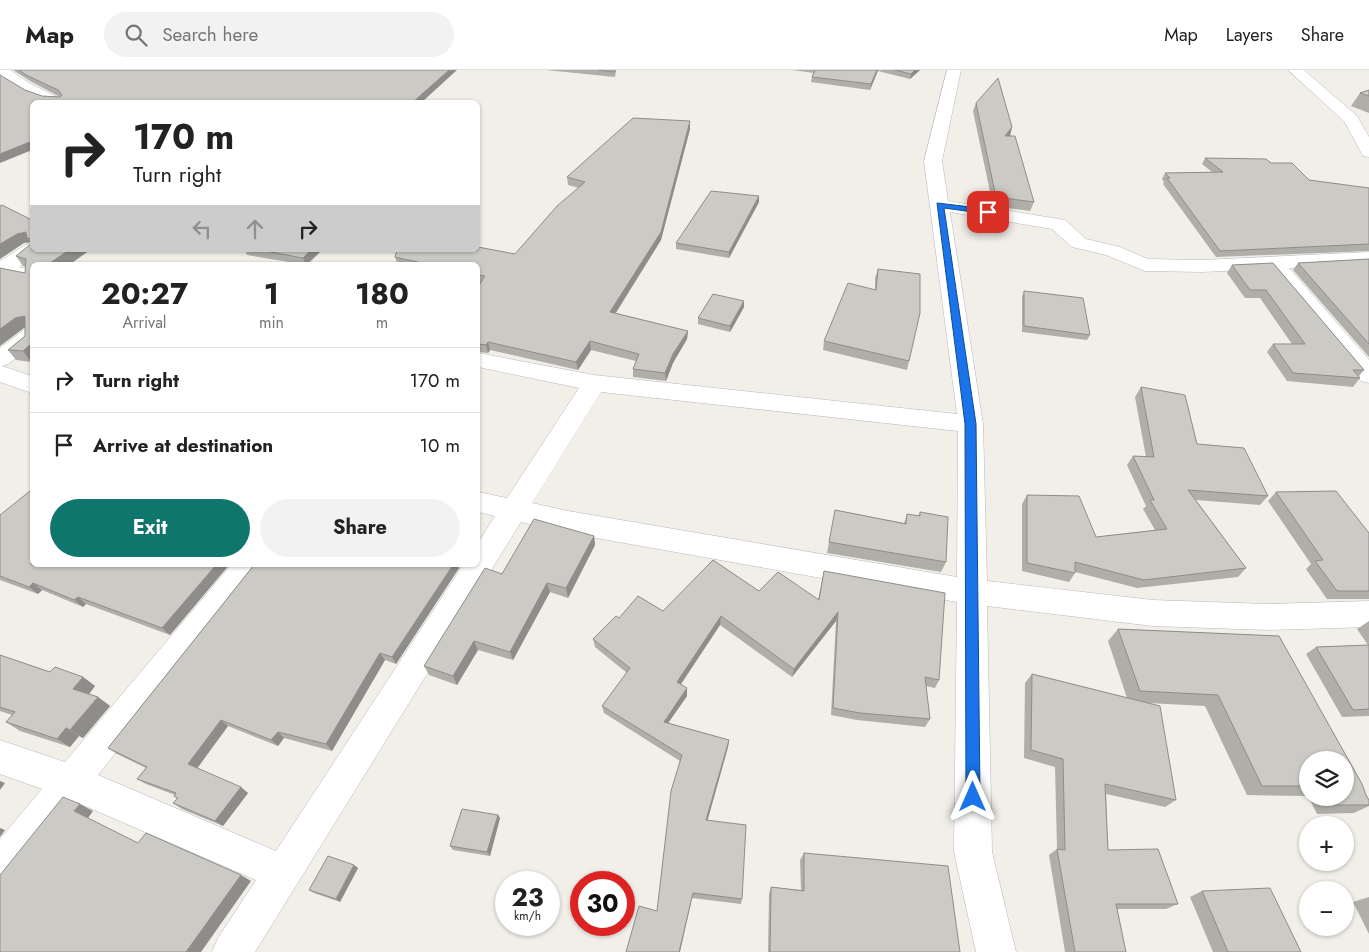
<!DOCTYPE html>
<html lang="en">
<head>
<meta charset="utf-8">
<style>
  :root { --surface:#fff; --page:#f2f2f2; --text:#222; --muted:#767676; --line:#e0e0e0; --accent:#0f766e }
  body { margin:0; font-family:Jost,sans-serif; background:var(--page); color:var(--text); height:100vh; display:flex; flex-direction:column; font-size:19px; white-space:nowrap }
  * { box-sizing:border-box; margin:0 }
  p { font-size:16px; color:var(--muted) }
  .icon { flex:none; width:28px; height:28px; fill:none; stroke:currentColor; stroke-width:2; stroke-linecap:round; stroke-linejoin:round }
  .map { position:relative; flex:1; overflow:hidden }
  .drawer { position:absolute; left:30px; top:192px; width:450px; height:305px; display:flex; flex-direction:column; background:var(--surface); border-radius:8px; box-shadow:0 1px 4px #0004 }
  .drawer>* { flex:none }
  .top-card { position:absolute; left:30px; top:30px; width:450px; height:152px; border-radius:8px; box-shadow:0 1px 4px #0004; background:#fff; color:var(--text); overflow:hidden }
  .tools { position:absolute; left:1299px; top:681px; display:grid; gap:10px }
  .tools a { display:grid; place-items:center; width:55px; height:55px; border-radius:50%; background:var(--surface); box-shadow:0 1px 4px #0004; font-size:25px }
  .speed { position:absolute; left:495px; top:801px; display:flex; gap:10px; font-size:25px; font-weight:700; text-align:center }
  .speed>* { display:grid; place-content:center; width:65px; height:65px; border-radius:50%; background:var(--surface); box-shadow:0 1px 4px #0004; line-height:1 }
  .speed small { font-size:12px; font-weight:400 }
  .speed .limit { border:8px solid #d22; background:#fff; color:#111 }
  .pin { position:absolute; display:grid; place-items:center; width:42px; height:42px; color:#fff; margin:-21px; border-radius:10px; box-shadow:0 2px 8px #0006 }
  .me { position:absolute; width:55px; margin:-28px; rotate:0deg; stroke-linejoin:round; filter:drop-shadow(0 0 4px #0008) }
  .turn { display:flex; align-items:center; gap:18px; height:105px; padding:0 20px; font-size:22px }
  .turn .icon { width:65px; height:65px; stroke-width:2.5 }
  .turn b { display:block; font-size:35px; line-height:42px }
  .lanes { display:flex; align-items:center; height:48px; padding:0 20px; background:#0003; justify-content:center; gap:25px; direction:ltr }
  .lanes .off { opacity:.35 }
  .eta { display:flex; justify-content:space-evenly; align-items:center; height:85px; text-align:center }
  .eta b { font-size:30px; font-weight:700; line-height:35px }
  .primary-button { display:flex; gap:10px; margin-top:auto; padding:10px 20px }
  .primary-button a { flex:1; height:58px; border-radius:30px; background:var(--accent); color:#fff; font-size:20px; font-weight:700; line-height:58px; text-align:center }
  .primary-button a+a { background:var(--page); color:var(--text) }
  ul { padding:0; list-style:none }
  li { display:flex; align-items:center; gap:15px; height:65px; padding:0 20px; border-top:1px solid var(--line) }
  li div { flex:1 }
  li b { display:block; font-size:19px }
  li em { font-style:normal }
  header { display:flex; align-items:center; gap:30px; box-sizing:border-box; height:70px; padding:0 25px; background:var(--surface); border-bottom:1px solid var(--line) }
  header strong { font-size:24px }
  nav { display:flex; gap:28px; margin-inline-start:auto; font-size:18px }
  .search { width:350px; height:45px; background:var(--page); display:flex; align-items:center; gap:12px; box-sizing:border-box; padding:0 18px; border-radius:28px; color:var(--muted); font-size:19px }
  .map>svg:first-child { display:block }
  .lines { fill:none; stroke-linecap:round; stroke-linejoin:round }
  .minor-casing { stroke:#b5b8bc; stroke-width:1 }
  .minor { fill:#fff; fill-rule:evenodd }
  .wall { fill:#afaea9 }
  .shaded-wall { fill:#8f8d8a }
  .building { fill:#cccac5; stroke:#8f8d8a }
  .route { fill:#1a73e8; stroke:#114b97 }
</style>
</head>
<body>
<header>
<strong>Map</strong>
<div class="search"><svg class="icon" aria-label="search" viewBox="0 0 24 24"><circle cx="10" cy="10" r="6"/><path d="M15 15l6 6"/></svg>Search here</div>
<nav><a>Map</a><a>Layers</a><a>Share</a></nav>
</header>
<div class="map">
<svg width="1369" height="882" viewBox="0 0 1369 882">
  <rect width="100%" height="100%" fill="#f1efe8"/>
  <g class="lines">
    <g class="minor-casing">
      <g id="minor">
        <path d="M 0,0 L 10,0 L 29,13 L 61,29 L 64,32 C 40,35 20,20 0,7 Z"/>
        <path d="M 947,0 L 961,0 L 942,91 L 948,131 L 1065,150 L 1086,169 L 1120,177 L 1148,189 L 1202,190 L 1369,182 L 1369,194 L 1289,198 L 1369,290 L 1369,313 L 1361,311 L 1268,199 L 1202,202 L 1145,201 L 1106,185 L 1072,177 L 1052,159 L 950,142 L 983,354 L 987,511 L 1153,530 L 1267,534 L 1369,531 L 1369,557 L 1267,560 L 1153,556 L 987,536 L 992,782 L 1016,882 L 976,882 L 954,782 L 957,532 L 568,463 L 521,452 L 255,882 L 212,882 L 218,868 L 256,810 L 76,732 L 13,811 L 0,817 L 0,769 L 42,719 L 0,704 L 0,670 L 65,692 L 231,495 L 263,495 L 258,503 L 98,705 L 276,781 L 463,495 L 478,495 L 478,473 L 495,446 L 478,442 L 478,422 L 507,428 L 579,318 L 478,297 L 478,283 L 594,305 L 957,344 L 924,91 ZM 601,322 L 958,361 L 957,507 L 568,441 L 532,433 Z"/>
        <polygon points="1288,0 1304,0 1357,46 1369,67 1369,87 1363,86 1344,51"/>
        <polygon points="32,173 32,180 41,180 19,197 32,200 32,212 0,205 0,191 25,175"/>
        <polygon points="32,258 32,276 8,294 2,296 32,306 32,323 0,312 0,278 24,260"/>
      </g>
    </g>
    <use href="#minor" class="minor"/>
  </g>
  <g class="wall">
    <polygon points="13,0 457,0 32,32 25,20 42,26 60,27 30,11"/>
    <polygon points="546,0 616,0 615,7"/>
    <polygon points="792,0 920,0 910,9 878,1 870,20 811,12 812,7 814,3"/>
    <polygon points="1369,20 1369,43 1351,36 1360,23"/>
    <polygon points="976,33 1012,57 1010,66 1034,132 1030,141 993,136 973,41"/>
    <polygon points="690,59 661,170 616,243 688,261 687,269 673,293 666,311 633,307 633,299 636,291 591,280 578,300 490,280 488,283 478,282 478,217 480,213 478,213 478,195 398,195 395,187 515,184 579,118 568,115 567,107"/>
    <polygon points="1205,88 1271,93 1309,110 1369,118 1369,181 1216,187 1163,114 1164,112 1162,109 1165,103 1212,102 1202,94"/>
    <polygon points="759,132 729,188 676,179 676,173"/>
    <polygon points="32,150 32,195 31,292 16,290 8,280 25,266 25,258 24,258 26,197 23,196 16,186 31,174 30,172 24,173"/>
    <polygon points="245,180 322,180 307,195 247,185"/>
    <polygon points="1369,189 1369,287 1293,200 1298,193"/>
    <polygon points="1273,193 1364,300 1359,306 1360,308 1353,317 1287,311 1267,282 1273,274 1292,274 1260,228 1245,228 1227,203 1232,195"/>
    <polygon points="878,199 909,291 907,300 823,280 824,271 875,219 875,208"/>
    <polygon points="1024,221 1090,265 1087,270 1022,262 1022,227"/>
    <polygon points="744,231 744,237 730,262 698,254 698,248"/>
    <polygon points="1141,317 1197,374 1268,426 1260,435 1196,430 1246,498 1238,507 1137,518 1075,502 1075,503 1069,512 1022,501 1022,434 1027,425 1096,467 1155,460 1143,439 1146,436 1127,395 1133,386 1146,387 1135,327"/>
    <polygon points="1276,422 1369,463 1369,529 1327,529 1306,499 1311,494 1268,431"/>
    <polygon points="835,440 904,453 907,444 918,446 920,442 946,492 941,502 827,483"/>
    <polygon points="0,445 229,495 170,565 86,534 83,537 42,520 38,524 0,510"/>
    <polygon points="594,466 595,475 568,528 550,522 513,590 478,580 457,615 429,605 424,596 502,504"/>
    <polygon points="254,495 458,495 459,498 396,594 385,590 332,681 284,668 278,676 228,656 197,698 248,723 223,756 182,739 173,733 177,728 174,726 175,725 146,714 137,709 146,698 117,684 108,678"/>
    <polygon points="824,501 939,610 935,618 926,616 930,649 925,657 857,650 831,645 836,551 792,607 720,555 681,614 687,626 668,653 729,670 728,677 707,751 742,829 741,834 692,828 657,841 680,691 604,643 602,636 627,603 595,577 593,569 619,548 663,541 759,521 818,530"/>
    <polygon points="1369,551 1369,646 1342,647 1306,584 1316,577 1368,575 1357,559"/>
    <polygon points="1118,559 1279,566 1366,725 1369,730 1369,736 1354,743 1317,744 1309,728 1345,728 1308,690 1308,726 1247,725 1205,636 1148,633 1176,730 1165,737 1106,724 1108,780 1178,834 1166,839 1117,839 1126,882 1065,882 1049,785 1057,779 1055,697 1024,688 1025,613 1032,604 1127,628 1108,571"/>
    <polygon points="0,585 50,602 83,607 95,616 89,624 98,627 110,636 83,668 79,666 70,677 20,661 6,652 12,645 0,641"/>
    <polygon points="498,745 500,748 490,786 453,780 450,776"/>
    <polygon points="804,783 960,882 768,882 769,824 771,817 801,820 800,790"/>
    <polygon points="354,795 358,798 340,832 314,823 309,820"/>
    <polygon points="1202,821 1301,882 1213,882 1190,827"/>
    <polygon points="1369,827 1369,864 1353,832"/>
  </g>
  <g class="shaded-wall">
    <polygon points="449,0 457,0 422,32 413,32"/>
    <polygon points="877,0 878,0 870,20 871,14"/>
    <polygon points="915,0 920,0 910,9 911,4"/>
    <polygon points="690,51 690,59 661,170 611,250 610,242"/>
    <polygon points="1012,57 1010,66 1005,66"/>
    <polygon points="32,71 32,80 0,93 0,84"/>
    <polygon points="759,126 759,132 729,188 729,182"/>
    <polygon points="26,162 27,168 30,172 24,173 0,189 0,174 17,164"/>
    <polygon points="69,180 90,180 69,195 47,195"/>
    <polygon points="311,180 322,180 306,195 303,188"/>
    <polygon points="744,231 744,237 730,262 730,256"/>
    <polygon points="25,246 32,257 24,258 0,276 0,259 15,248"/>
    <polygon points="688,261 687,269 673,293 666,311 665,303 673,284"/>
    <polygon points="590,271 591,280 578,300 576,292"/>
    <polygon points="488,272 490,280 488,283 486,275"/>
    <polygon points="32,273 32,290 31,292 23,281"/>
    <polygon points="594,466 595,475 568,528 566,518"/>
    <polygon points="216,495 229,495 170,565 162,558"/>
    <polygon points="453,495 458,495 459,498 396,594 392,587"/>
    <polygon points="33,513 42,520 38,524 29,517"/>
    <polygon points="547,513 550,522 513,590 510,582"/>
    <polygon points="78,527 86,534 83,537 74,530"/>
    <polygon points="838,542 836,551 792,607 794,599"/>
    <polygon points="721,546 720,555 677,620 677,612"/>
    <polygon points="474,571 478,580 457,615 453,606"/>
    <polygon points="380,583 385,590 332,681 326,674"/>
    <polygon points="83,607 95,616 86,628 73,619"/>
    <polygon points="687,618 687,626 664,659 664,652"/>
    <polygon points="98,627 110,636 83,668 70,660"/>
    <polygon points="221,650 228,656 196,700 188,694"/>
    <polygon points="66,658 79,666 70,677 57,669"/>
    <polygon points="278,662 284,668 278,676 271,670"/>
    <polygon points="729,670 728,677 706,756 706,750"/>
    <polygon points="0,711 5,713 0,720"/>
    <polygon points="241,717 248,723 223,756 215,751"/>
    <polygon points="80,734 93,741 88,748 74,741"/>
    <polygon points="498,745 500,748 490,786 487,782"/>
    <polygon points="0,758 5,760 0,767"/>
    <polygon points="354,795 358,798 340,832 336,829"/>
    <polygon points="241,805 251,811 201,882 186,882"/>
    <polygon points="693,823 692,828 680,882 679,882"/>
  </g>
  <g class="building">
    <polygon points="19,0 449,0 413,32 32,32 32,71 0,84 0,5 25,20 42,26 60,27 62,25 58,20 26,5"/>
    <polygon points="598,0 615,0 615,2"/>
    <polygon points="815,0 877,0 871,14 812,7"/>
    <polygon points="895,0 915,0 911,4"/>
    <polygon points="998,8 1012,57 1005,66 1015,66 1034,132 996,127 976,33"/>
    <polygon points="1369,20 1369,26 1360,23"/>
    <polygon points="633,48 690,51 661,162 610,242 688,261 673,284 665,303 633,299 639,284 590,271 576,292 488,272 486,275 478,274 478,217 485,206 478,205 478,195 431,195 395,187 397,180 478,180 478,177 515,184 557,136 585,112 567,107"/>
    <polygon points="1205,88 1266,89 1271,93 1292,93 1309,110 1369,118 1369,174 1220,181 1167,108 1170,108 1165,103 1223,102"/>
    <polygon points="711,121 759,126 729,182 676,173"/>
    <polygon points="2,135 32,150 32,169 27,168 26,162 17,164 0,174 0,136"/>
    <polygon points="32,173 32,180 69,180 47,195 32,195 32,273 23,281 8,280 25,266 25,246 15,248 0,259 0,198 25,203 26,189 16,186"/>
    <polygon points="260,180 311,180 303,188"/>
    <polygon points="1369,189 1369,274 1298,193"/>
    <polygon points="1273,193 1364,300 1353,300 1360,308 1293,303 1273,274 1305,274 1266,220 1250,220 1232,195"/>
    <polygon points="878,199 920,204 920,243 909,291 824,271 848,213 876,220"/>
    <polygon points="1024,221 1083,228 1090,265 1024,256"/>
    <polygon points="713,224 744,231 730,256 698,248"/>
    <polygon points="1141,317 1185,325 1197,374 1244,378 1268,426 1188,420 1246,498 1144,510 1075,492 1075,503 1027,493 1027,425 1079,426 1096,467 1167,459 1150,430 1154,430 1133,386 1154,387"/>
    <polygon points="30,421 32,422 32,495 216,495 162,558 78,527 74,530 33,513 29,517 0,506 0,445"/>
    <polygon points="1336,421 1369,463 1369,521 1337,521 1315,491 1323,490 1276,422"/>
    <polygon points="835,440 906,454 907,444 920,446 920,442 948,447 946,492 829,472"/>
    <polygon points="534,449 594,466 566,518 547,513 510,582 474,571 453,606 424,596 485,498 502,504"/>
    <polygon points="713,490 759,521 778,502 819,530 824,501 945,523 939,610 925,607 930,649 860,643 833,638 838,542 794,599 721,546 677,612 687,618 664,652 729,670 706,750 746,755 742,829 693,823 679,882 626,882 639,836 657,841 671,721 682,685 602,636 630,598 593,569 616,546 619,548 638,526 663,541"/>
    <polygon points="254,495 453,495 392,587 380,583 326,674 278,662 271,670 221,650 188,694 241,717 215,751 173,733 178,728 174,726 176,723 137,709 147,697 108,678"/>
    <polygon points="1118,559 1279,566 1362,714 1366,725 1369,730 1369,735 1335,735 1331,728 1345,728 1345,690 1308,690 1308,716 1262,716 1218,625 1140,621"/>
    <polygon points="1369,575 1369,639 1353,640 1316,577"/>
    <polygon points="0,585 50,602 55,597 83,607 73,619 98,627 70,660 66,658 57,669 6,652 15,642 0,637"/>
    <polygon points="1032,604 1160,636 1176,730 1105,714 1108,780 1158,779 1178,834 1116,834 1126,882 1075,882 1057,779 1065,780 1063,689 1031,680"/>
    <polygon points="63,727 80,734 74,741 138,773 146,763 241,805 186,882 0,882 0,805"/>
    <polygon points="462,739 498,745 487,782 450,776"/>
    <polygon points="804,783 948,796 960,882 770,882 771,817 804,821"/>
    <polygon points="328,786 354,795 336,829 309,820"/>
    <polygon points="1270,818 1301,882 1228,882 1202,821"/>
  </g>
  <polygon class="route" points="937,133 988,139 991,142 988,144 944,138 976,354 980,727 978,732 973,734 968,732 966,727 965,354"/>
</svg>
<div class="tools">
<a><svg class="icon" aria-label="layers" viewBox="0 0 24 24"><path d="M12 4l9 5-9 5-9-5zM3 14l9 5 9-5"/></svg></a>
<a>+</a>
<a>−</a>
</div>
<div class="speed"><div>23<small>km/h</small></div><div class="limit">30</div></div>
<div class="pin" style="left:988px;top:142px;background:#d93025"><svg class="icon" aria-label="arrive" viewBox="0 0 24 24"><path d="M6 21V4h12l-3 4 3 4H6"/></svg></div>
<svg class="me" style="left:973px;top:727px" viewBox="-20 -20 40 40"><path d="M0-17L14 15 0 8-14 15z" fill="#1a73e8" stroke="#fff" stroke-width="4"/></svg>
<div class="top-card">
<div class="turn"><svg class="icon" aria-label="right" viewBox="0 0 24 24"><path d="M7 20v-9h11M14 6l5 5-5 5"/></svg><div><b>170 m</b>Turn right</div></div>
<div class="lanes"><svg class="icon off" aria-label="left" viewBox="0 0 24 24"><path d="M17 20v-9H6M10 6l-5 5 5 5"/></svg><svg class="icon off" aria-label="ahead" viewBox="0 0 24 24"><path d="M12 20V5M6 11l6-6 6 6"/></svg><svg class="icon" aria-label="right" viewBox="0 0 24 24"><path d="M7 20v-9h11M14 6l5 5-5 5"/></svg></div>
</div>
<section class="drawer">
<div class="eta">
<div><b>20:27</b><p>Arrival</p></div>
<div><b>1</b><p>min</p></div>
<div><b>180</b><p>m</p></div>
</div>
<ul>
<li><svg class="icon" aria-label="right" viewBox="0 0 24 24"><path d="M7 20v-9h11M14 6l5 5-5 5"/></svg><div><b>Turn right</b></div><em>170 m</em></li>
<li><svg class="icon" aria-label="arrive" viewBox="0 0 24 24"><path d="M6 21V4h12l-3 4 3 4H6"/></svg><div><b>Arrive at destination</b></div><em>10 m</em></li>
</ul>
<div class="primary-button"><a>Exit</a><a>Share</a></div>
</section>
</div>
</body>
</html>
